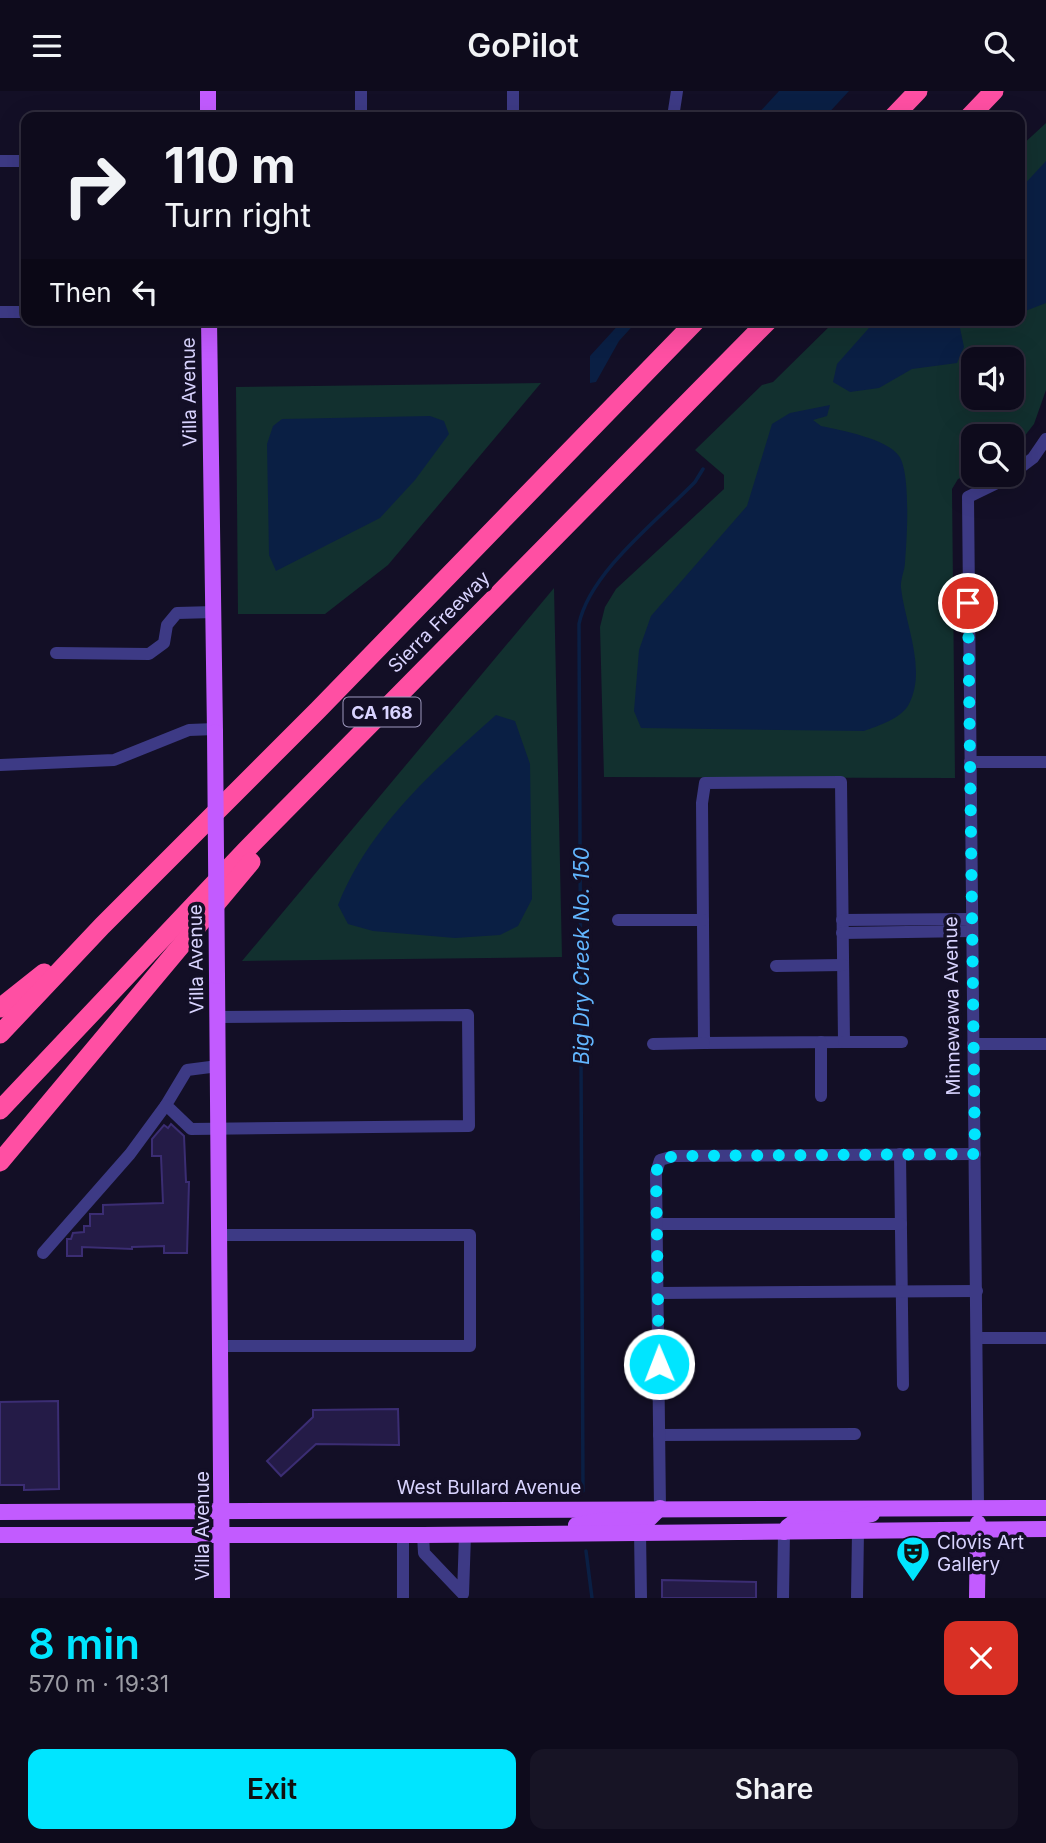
<!DOCTYPE html>
<html lang="en">
<head>
<meta charset="utf-8">
<style>
  :root { --surface:#0e0b1c; --page:#171425; --text:#f1f3f6; --muted:#9b9ba3; --line:#2e2b3b; --accent:#00e5ff }
  body { margin:0; font-family:Inter,sans-serif; background:var(--page); color:var(--text); height:100vh; display:flex; flex-direction:column; font-size:26px; white-space:nowrap }
  * { box-sizing:border-box; margin:0 }
  p { font-size:23px; color:var(--muted) }
  .icon { flex:none; width:38px; height:38px; fill:none; stroke:currentColor; stroke-width:2; stroke-linecap:round; stroke-linejoin:round }
  .map { position:relative; height:1507px; overflow:hidden }
  .side { display:flex; flex-direction:column; background:var(--surface); flex:1 }
  .side>* { flex:none }
  .hud { position:absolute; left:21px; top:21px; width:1004px; height:214px; border-radius:14px; box-shadow:0 7px 28px #0002,0 0 0 2px var(--line); background:#0e0b1c; color:var(--text); overflow:hidden }
  .buttons { position:absolute; left:961px; top:256px; display:grid; gap:14px }
  .buttons a { display:grid; place-items:center; width:63px; height:63px; border-radius:14px; background:var(--surface); box-shadow:0 7px 28px #0002,0 0 0 2px var(--line); font-size:35px }
  .pin { position:absolute; display:grid; place-items:center; width:60px; height:60px; color:#fff; margin:-30px; border:4px solid #fff; border-radius:50%; box-shadow:0 2px 7px #0007 }
  .me { position:absolute; width:77px; margin:-38px; rotate:359deg; stroke-linejoin:round; filter:drop-shadow(0 0 5px #0008) }
  .turn { display:flex; align-items:center; gap:24px; height:147px; padding:0 28px; font-size:32px }
  .turn .icon { width:91px; height:91px; stroke-width:2.5 }
  .turn b { display:block; font-size:49px; line-height:60px }
  .then { display:flex; align-items:center; height:66px; padding:0 28px; background:#0003; gap:14px; font-size:26px }
  .round { display:grid; place-items:center; flex:none; width:74px; height:74px; border-radius:14px; background:var(--page) }
  .headline { display:flex; align-items:center; justify-content:space-between; height:119px; padding:0 28px }
  h1 { font-size:42px; font-weight:600; line-height:52px; color:var(--accent) }
  .cta { display:flex; gap:14px; margin-top:auto; padding:14px 28px }
  .cta a { flex:1; height:80px; border-radius:14px; background:var(--accent); color:#111; font-size:28px; font-weight:600; line-height:80px; text-align:center }
  .cta a+a { background:var(--page); color:var(--text) }
  header { display:flex; justify-content:space-between; align-items:center; height:91px; padding:0 28px; background:var(--surface); font-size:32px; font-weight:600 }
  .map>svg:first-child { display:block }
  .green { fill:#12302f; fill-rule:evenodd }
  .water { fill:#0a1f44 }
  .lines { fill:none; stroke-linecap:round; stroke-linejoin:round }
  .stream { stroke:#0a1f44; stroke-width:3.5 }
  .building { fill:#241b47; stroke:#3b2d73; stroke-width:2 }
  .minor { stroke:#3d3a85; stroke-width:12 }
  .major { stroke:#c25bff; stroke-width:16 }
  .highway { stroke:#ff4fa3; stroke-width:19 }
  .major-bridge { stroke:#c25bff; stroke-width:16 }
  .route { stroke:#00e5ff; stroke-width:12; stroke-dasharray:0 21.6 }
  .labels { text-anchor:middle; dominant-baseline:central; stroke-width:7; stroke-linejoin:round; paint-order:stroke }
  .shield { fill:#130f26; stroke:#9e99be; stroke-width:2 }
  .shield-label { font-size:18px; font-weight:bold; fill:#d9d4ff }
  .street-label { font-size:19px; fill:#d9d4ff; stroke:#130f26 }
  .poi-label { font-size:19px; fill:#d9d4ff; stroke:#130f26; text-anchor:start }
  .water-label { font-size:21px; font-style:italic; fill:#62b6ff; stroke:#130f26 }
</style>
</head>
<body>
<header><svg class="icon" aria-label="menu" viewBox="0 0 24 24"><path d="M4 6h16M4 12h16M4 18h16"/></svg>GoPilot<svg class="icon" aria-label="search" viewBox="0 0 24 24"><circle cx="10" cy="10" r="6"/><path d="M15 15l6 6"/></svg></header>
<div class="map">
<svg width="1046" height="1507" viewBox="0 0 1046 1507">
  <rect width="100%" height="100%" fill="#130f26"/>
  <g class="green">
    <path d="M 1046,32 L 1046,299 L 1034,333 L 1012,361 L 1012,345 L 973,345 L 973,382 L 958,388 L 952,398 L 955,687 L 604,686 L 600,536 L 605,516 L 616,498 L 724,398 L 724,384 L 695,359 L 762,294 L 773,291 L 836,229 L 1020,229 L 1020,56 ZM 973,268 L 1012,268 L 1012,306 L 973,306 Z"/>
    <polygon points="541,292 388,474 325,523 238,523 236,296"/>
    <polygon points="554,497 562,866 242,870"/>
  </g>
  <g class="water">
    <polygon points="779,0 849,0 825,26 755,26"/>
    <polygon points="1046,70 1046,212 1020,222 1020,98"/>
    <polygon points="623,229 638,229 619,250 596,291 590,292 590,265"/>
    <polygon points="876,229 971,229 960,237 964,256 957,272 912,278 879,297 850,301 833,291 837,273"/>
    <path d="M 830,314 L 827,325 L 813,329 L 821,335 C 840,339 888,348 899,365 C 911,382 907,448 905,471 C 905,479 900,489 901,497 C 905,533 927,578 909,613 C 902,627 878,635 864,640 L 641,637 L 634,620 L 639,559 L 651,525 L 747,415 L 772,333 L 790,322 Z"/>
    <polygon points="430,325 444,330 449,343 415,389 380,427 276,480 269,464 267,353 273,335 282,328"/>
    <path d="M 496,624 L 515,630 L 530,673 L 532,808 L 518,835 L 500,844 L 455,847 L 373,840 L 348,833 L 338,814 C 369,736 434,679 496,624 Z"/>
  </g>
  <g class="lines">
    <g class="stream">
      <path d="M 583,1400 L 579,533 C 590,481 658,429 695,391 L 703,378"/>
      <polyline points="586,1460 592,1507"/>
    </g>
  </g>
  <g class="building">
    <polygon points="171,1033 184,1045 186,1091 189,1091 187,1162 164,1162 164,1155 132,1156 132,1158 82,1156 82,1165 67,1165 67,1148 71,1148 73,1142 84,1141 84,1135 90,1135 90,1123 103,1123 103,1114 163,1112 161,1065 152,1065 152,1048 164,1034 168,1037"/>
    <polygon points="58,1310 59,1398 24,1399 24,1394 0,1394 0,1311"/>
    <polygon points="398,1318 399,1354 316,1353 281,1385 267,1370 313,1326 313,1319"/>
    <polygon points="662,1489 756,1491 756,1507 662,1507"/>
  </g>
  <g class="lines">
    <g class="minor">
      <polyline points="361,0 361,26"/>
      <polyline points="513,0 513,26"/>
      <polyline points="673,26 677,0"/>
      <polyline points="0,70 26,70"/>
      <polyline points="0,221 26,221"/>
      <polyline points="56,562 149,563 164,552 167,534 177,522 214,521"/>
      <polyline points="970,671 1046,671"/>
      <polyline points="0,674 114,669 189,639 215,638"/>
      <polygon points="841,691 844,951 704,952 702,712 705,692"/>
      <polyline points="618,829 703,829"/>
      <polyline points="842,829 972,828"/>
      <polyline points="842,842 972,840"/>
      <polyline points="776,875 843,874"/>
      <polyline points="218,926 468,924 469,1035 191,1038 166,1014 187,979 218,975"/>
      <polyline points="821,951 821,1005"/>
      <polyline points="844,951 902,951"/>
      <polyline points="653,953 704,952"/>
      <polyline points="973,953 1046,953"/>
      <polyline points="900,1063 903,1294"/>
      <polyline points="657,1133 901,1133"/>
      <polyline points="220,1144 470,1144 470,1255 221,1255"/>
      <polyline points="43,1162 130,1063 166,1014"/>
      <polyline points="658,1202 977,1200"/>
      <polyline points="978,1247 1046,1247"/>
      <polyline points="659,1344 855,1343"/>
      <polyline points="978,1416 968,406 1005,388 1033,367 1046,348"/>
      <polyline points="660,1417 656,1082 660,1069 674,1065 975,1063"/>
      <polyline points="640,1441 641,1507"/>
      <polyline points="423,1444 424,1462 463,1503 465,1444"/>
      <polyline points="403,1507 403,1442"/>
      <polyline points="783,1507 784,1441"/>
      <polyline points="857,1507 858,1440"/>
    </g>
    <g class="major">
      <polyline points="208,0 208,26"/>
      <polyline points="209,229 215,641"/>
      <polyline points="217,885 222,1507"/>
      <polyline points="0,1421 1046,1417"/>
      <polyline points="576,1434 598,1430 648,1429 660,1417"/>
      <path d="M 784,1441 C 796,1419 830,1430 850,1428 C 858,1427 865,1424 872,1423"/>
      <polyline points="0,1444 423,1444 1046,1438"/>
      <polyline points="977,1507 978,1432"/>
    </g>
    <g class="highway">
      <polyline points="893,26 918,0"/>
      <polyline points="969,26 994,0"/>
      <polyline points="0,917 44,882"/>
      <polyline points="0,943 102,835 318,619 697,229"/>
      <polyline points="0,1019 246,759 769,229"/>
      <polyline points="0,1071 251,771"/>
    </g>
    <polyline class="major-bridge" points="215,641 217,885"/>
  </g>
  <g class="lines">
    <polyline class="route" points="659,1273 656,1082 660,1069 674,1065 975,1063 968,512"/>
  </g>
  <defs>
    <g id="theatre-pin" transform="scale(1.75)"><path d="M0 17L-7.5 6A9.5 9.5 0 1 1 7.5 6Z" fill="#00e5ff" stroke="#130f26"/><path d="M-5-5.5Q0-4 5-5.5V0Q5 5 0 6Q-5 5-5 0ZM-3.3-2.5H-1v1.5H-3.3ZM1-2.5H3.3v1.5H1ZM-2.8 1Q0 5.5 2.8 1Z" fill="#111"/></g>
  </defs>
  <g fill-rule="evenodd">
    <use href="#theatre-pin" x="913" y="1462"/>
  </g>
  <g class="labels">
    <rect class="shield" x="343.5" y="606.5" width="77" height="29" rx="5"/>
    <g class="shield-label">
      <text x="382" y="621">CA 168</text>
    </g>
    <g class="street-label">
      <text transform="translate(189 301) rotate(-91)">Villa Avenue</text>
      <text transform="translate(439 531) rotate(-45)">Sierra Freeway</text>
      <text transform="translate(196 868) rotate(-91)">Villa Avenue</text>
      <text transform="translate(952 915) rotate(-91)">Minnewawa Avenue</text>
      <text x="489" y="1396">West Bullard Avenue</text>
      <text transform="translate(202 1435) rotate(-90)">Villa Avenue</text>
    </g>
    <g class="poi-label">
      <text x="937" y="1451">Clovis Art<tspan x="937" dy="22">Gallery</tspan></text>
    </g>
    <g class="water-label">
      <text transform="translate(581 865) rotate(-90)">Big Dry Creek No. 150</text>
    </g>
  </g>
</svg>
<div class="buttons">
<a><svg class="icon" aria-label="sound" viewBox="0 0 24 24"><path d="M4 9h4l5-4v14l-5-4H4zM17 9q2 3 0 6"/></svg></a>
<a><svg class="icon" aria-label="search" viewBox="0 0 24 24"><circle cx="10" cy="10" r="6"/><path d="M15 15l6 6"/></svg></a>
</div>
<div class="pin" style="left:968px;top:512px;background:#d93025"><svg class="icon" aria-label="arrive" viewBox="0 0 24 24"><path d="M6 21V4h12l-3 4 3 4H6"/></svg></div>
<svg class="me" style="left:659px;top:1273px" viewBox="-20 -20 40 40"><circle r="17" fill="#00e5ff" stroke="#fff" stroke-width="3"/><path d="M0-11L8 9 0 5-8 9z" fill="#fff"/></svg>
<div class="hud">
<div class="turn"><svg class="icon" aria-label="right" viewBox="0 0 24 24"><path d="M7 20v-9h11M14 6l5 5-5 5"/></svg><div><b>110 m</b>Turn right</div></div>
<div class="then">Then<svg class="icon" aria-label="left" viewBox="0 0 24 24"><path d="M17 20v-9H6M10 6l-5 5 5 5"/></svg></div>
</div>
</div>
<section class="side">
<div class="headline"><div><h1>8 min</h1><p>570 m · 19:31</p></div><a class="round" style="background:#d93025;color:#fff"><svg class="icon" aria-label="close" viewBox="0 0 24 24"><path d="M6 6l12 12M18 6L6 18"/></svg></a></div>
<div class="cta"><a>Exit</a><a>Share</a></div>
</section>
</body>
</html>
